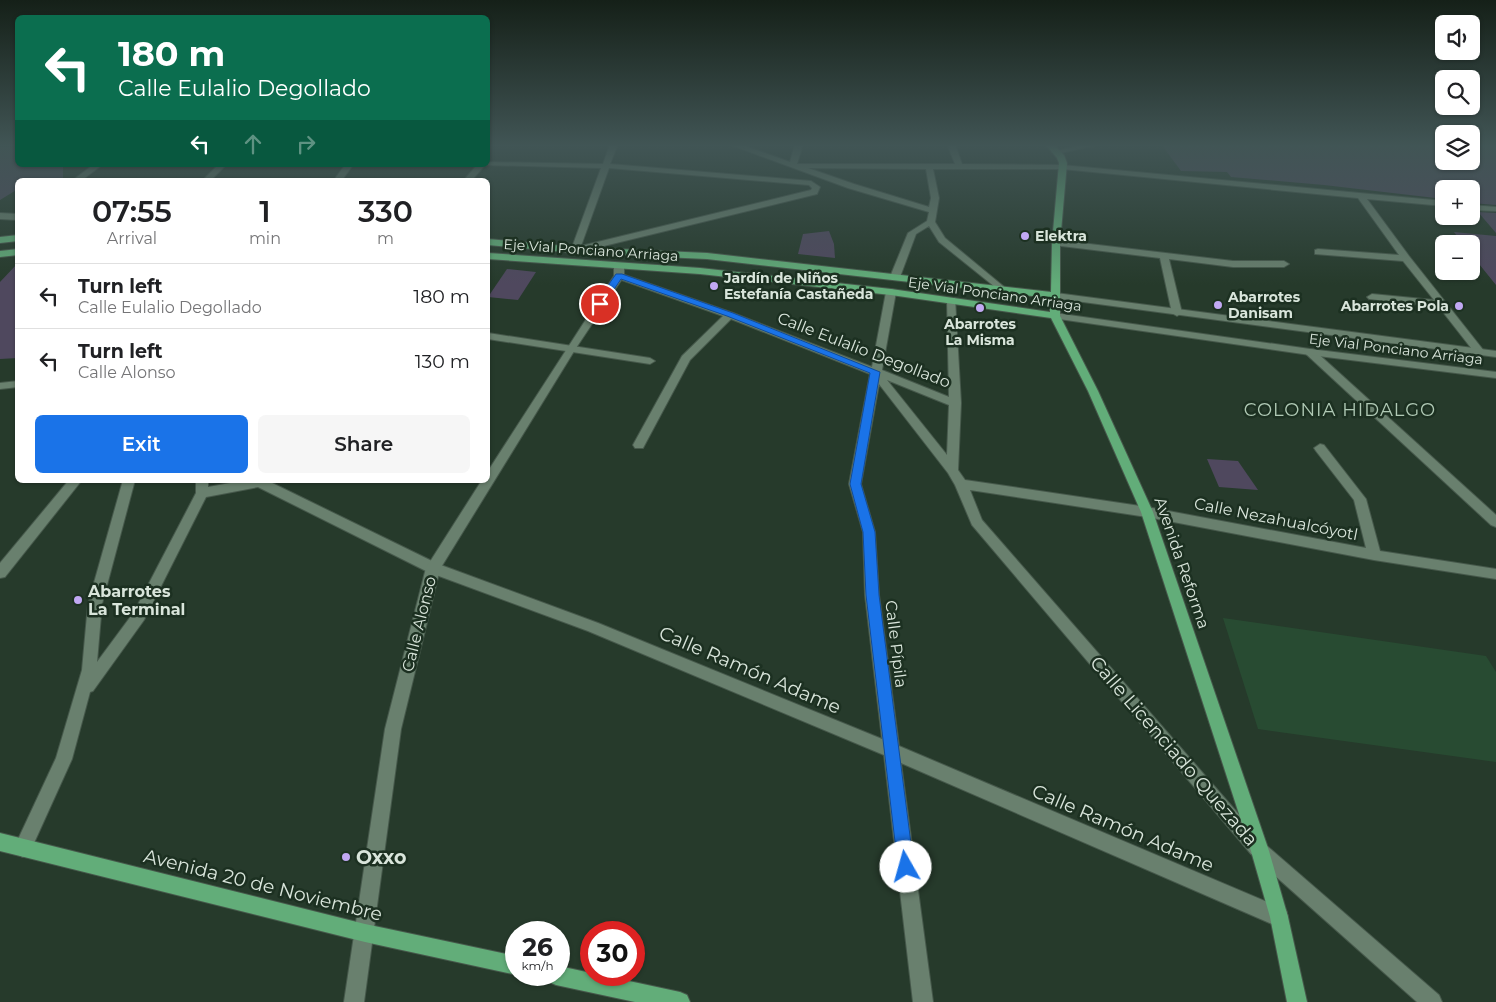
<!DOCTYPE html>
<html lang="en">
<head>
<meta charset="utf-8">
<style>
  :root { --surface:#fff; --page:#f6f6f6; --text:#202124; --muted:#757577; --line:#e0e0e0; --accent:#1a73e8 }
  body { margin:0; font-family:Montserrat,sans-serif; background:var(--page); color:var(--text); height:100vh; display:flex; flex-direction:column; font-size:19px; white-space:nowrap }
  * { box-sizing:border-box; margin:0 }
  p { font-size:16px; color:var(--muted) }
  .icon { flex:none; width:28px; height:28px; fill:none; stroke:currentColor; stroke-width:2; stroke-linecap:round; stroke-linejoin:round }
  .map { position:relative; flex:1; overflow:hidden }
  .details { position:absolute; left:15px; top:178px; width:475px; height:305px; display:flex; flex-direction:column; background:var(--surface); border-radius:8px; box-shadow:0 1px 4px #0004 }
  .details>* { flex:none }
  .banner { position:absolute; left:15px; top:15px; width:475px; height:152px; border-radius:8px; box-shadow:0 1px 4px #0004; background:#0b6e4f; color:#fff; overflow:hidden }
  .buttons { position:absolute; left:1435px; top:15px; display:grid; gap:10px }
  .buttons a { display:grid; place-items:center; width:45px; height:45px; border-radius:8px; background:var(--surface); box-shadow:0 1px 4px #0004; font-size:25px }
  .speed { position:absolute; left:505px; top:921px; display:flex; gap:10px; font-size:25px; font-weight:700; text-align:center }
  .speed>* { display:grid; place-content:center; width:65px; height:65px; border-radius:50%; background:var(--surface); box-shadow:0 1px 4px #0004; line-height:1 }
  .speed small { font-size:12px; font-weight:400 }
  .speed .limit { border:8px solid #d22; background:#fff; color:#111 }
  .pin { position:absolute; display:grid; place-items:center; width:42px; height:42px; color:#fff; margin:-21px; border:2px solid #fff; border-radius:50%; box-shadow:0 1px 5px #0007 }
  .me { position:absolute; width:55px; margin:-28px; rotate:353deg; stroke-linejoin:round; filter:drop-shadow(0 0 4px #0008) }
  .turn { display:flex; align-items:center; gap:18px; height:105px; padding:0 20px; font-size:22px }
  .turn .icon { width:65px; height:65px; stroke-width:2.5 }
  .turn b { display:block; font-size:35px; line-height:42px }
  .lanes { display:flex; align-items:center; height:48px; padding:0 20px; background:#0003; justify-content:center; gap:25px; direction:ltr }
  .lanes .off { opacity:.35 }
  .eta { display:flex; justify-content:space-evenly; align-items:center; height:85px; text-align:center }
  .eta b { font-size:30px; font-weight:600; line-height:35px }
  .button { display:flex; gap:10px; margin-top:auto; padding:10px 20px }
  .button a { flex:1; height:58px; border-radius:8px; background:var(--accent); color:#fff; font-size:20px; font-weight:600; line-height:58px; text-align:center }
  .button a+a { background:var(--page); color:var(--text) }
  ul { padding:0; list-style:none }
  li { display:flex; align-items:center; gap:15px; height:65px; padding:0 20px; border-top:1px solid var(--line) }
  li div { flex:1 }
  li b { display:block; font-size:19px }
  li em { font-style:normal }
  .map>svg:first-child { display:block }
  .green { fill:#284b32 }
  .building { fill:#4f485e }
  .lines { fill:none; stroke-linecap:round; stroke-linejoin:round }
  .street-casing { stroke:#46584b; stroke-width:2 }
  .secondary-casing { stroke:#46584b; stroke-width:2 }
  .primary-casing { stroke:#46584b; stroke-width:2 }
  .street { fill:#69806e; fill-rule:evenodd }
  .secondary { fill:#69806e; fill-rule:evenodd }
  .primary { fill:#62ad79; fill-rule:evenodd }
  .route { fill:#1a73e8; stroke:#114b97 }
  .poi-dot { fill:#c1a8f3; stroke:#1c3021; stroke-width:2 }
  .labels { text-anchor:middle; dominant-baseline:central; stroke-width:5; stroke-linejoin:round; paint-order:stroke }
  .far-poi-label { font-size:14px; font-weight:bold; fill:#d9e5db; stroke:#1c3021; text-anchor:start }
  .far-street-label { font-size:14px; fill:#d9e5db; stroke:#1c3021 }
  .street-label { font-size:16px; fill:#d9e5db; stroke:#1c3021 }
  .poi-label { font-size:16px; font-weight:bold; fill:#d9e5db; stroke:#1c3021; text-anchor:start }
  .neighbourhood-label { font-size:18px; letter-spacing:1px; fill:#b0c9b5; stroke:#1c3021 }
  .near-street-label { font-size:19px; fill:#d9e5db; stroke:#1c3021 }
  .near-poi-label { font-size:19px; font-weight:bold; fill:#d9e5db; stroke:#1c3021; text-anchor:start }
</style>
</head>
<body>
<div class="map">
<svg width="1496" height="1002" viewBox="0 0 1496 1002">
  <rect width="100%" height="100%" fill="#263a2b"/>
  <polygon class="green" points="1223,618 1486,656 1496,672 1496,762 1258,729"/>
  <g class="building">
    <polygon points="1161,144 1444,144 1444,161 1471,161 1471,144 1496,144 1496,205 1471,203 1471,189 1444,189 1444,199 1324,185 1231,177 1227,172 1181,171"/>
    <polygon points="0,147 18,148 18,165 63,167 63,180 18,180 18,189 0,200"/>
    <polygon points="1478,212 1496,213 1496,233"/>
    <polygon points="829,231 834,244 835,258 798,254 803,234"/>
    <polygon points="1454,232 1496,236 1496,285 1471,254 1471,244 1463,244"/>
    <polygon points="18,263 18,358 0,359 0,282"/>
    <polygon points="507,269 536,272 518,300 488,297"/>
    <polygon points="1207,459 1238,461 1258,490 1219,487"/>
  </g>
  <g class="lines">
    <g class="street-casing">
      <g id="street">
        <path d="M 610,144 L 618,144 L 610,164 L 811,181 L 820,187 L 817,194 L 575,253 L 571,250 L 601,168 L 485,165 L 472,180 L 464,180 L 477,165 L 488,165 L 488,162 L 603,164 ZM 609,168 L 809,185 L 812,188 L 811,190 L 581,246 Z"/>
        <path d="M 728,144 L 740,144 L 790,162 L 795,144 L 803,144 L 797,164 L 955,164 L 947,144 L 955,144 L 962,164 L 1062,165 L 1444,201 L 1444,206 L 1367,199 L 1409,256 L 1484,351 L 1483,353 L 1475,353 L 1439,307 L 1369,299 L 1367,297 L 1372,294 L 1434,300 L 1403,261 L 1315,254 L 1315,250 L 1318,249 L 1399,255 L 1358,198 L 1062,169 L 933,169 L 939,198 L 935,222 L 945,238 L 1003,286 L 1005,288 L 1000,291 L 939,242 L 929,226 L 916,234 L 900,277 L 898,279 L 892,279 L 890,277 L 908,233 L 927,221 L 929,212 L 848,188 ZM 808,168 L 926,169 L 931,198 L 929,207 L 854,184 Z"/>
        <polygon points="1085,144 1102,144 1056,154 1052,152"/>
        <polygon points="93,165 102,165 82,180 73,180"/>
        <polygon points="218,165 226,165 211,180 203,180"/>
        <polygon points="345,165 353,165 342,180 334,180"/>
        <polygon points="1471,205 1496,207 1496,211 1471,210"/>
        <polygon points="0,213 18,214 18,220 0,219"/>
        <polygon points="1056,240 1233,261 1284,261 1289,264 1284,267 1233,267 1169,259 1182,313 1177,316 1172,313 1160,258 1053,245 1053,241"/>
        <path d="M 619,273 L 733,313 L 872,367 L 886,292 L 891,289 L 894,290 L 896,292 L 882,370 L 949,397 L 947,300 L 949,298 L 955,298 L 961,403 L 958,470 L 965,480 L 1147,507 L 1366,548 L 1354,500 L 1316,451 L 1314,448 L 1320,444 L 1324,445 L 1366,499 L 1380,551 L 1496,569 L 1496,579 L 1374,560 L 1147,517 L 970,490 L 982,520 L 1263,842 L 1266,848 L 1263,854 L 1257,857 L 1251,854 L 972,525 L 955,485 L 948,473 L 879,384 L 861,484 L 875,532 L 879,595 L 899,746 L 1286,910 L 1288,917 L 1286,924 L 1279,926 L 1272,924 L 901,763 L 933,1002 L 913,1002 L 884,755 L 588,631 L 428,572 L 258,487 L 206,497 L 144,620 L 93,691 L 90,692 L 72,759 L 29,854 L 23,857 L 17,854 L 14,848 L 56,758 L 82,670 L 88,604 L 123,480 L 135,480 L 102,604 L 97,662 L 134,612 L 196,493 L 196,480 L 208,480 L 208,487 L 247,480 L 266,480 L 438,564 L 598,623 L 882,739 L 865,595 L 863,532 L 849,484 L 870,374 L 731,319 L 690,360 L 643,448 L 635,448 L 633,445 L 682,356 L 723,316 L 616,278 L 614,276 ZM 887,380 L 949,405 L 947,455 Z"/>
        <polygon points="488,333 650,358 655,361 650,364 488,339"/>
        <polygon points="1310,349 1314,350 1496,515 1496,527 1491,525 1306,354 1305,352 1306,350"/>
        <polygon points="18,381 18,387 0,389 0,383"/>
        <polygon points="69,480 82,480 5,577 0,578 0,563"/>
      </g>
    </g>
    <g class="secondary-casing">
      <g id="secondary">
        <polygon points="619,263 624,266 624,276 576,348 440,569 401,729 364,1002 344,1002 385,729 426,568 482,480 488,480 488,471 614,276 614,266"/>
        <polygon points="1056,293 1496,351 1496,357 1053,298 1051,296"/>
        <polygon points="1055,313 1310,349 1496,372 1496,378 1310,355 1052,318 1052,314"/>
        <polygon points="1261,843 1267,846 1439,995 1442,1002 1417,1002 1255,858 1252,852 1255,846"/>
      </g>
    </g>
    <g class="primary-casing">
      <g id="primary">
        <polygon points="1045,144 1053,144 1064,155 1067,163 1060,243 1060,316 1098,391 1153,512 1269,851 1288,917 1307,1002 1287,1002 1270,917 1251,851 1141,512 1088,391 1051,318 891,295 700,274 488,259 488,253 700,268 891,289 1050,312 1050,298 707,259 575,253 488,245 488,239 575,247 707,253 1051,292 1052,243 1059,163 1057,158"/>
        <polygon points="18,235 18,241 0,243 0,237"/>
        <polygon points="18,249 18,255 0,257 0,251"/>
        <polygon points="0,833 365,924 516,956 517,975 365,942 0,851"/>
        <polygon points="559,966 591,973 591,975 601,975 680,992 687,995 690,1002 635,1002 556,985 549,982 546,975 559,975"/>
      </g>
    </g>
    <use href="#street" class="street"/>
    <use href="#secondary" class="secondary"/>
    <use href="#primary" class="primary"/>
  </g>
  <linearGradient id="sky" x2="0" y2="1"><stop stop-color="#152018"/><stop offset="0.51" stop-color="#415555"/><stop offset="1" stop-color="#415555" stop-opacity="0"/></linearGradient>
  <rect width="1496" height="285" fill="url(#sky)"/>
  <polygon class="route" points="616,274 622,274 733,313 880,372 861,484 875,532 879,595 914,867 912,873 906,875 901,873 898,867 866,595 863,532 850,484 870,373 727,316 621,279 603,306 597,306 595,304"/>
  <g class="poi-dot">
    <circle cx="1025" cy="236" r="5"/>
    <circle cx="714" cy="286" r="5"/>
    <circle cx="1218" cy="305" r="5"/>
    <circle cx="1459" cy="306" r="5"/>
    <circle cx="980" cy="308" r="5"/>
    <circle cx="78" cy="600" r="5"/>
    <circle cx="346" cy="857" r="5"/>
  </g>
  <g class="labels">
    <g class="far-poi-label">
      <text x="1035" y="236">Elektra</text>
      <text x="724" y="278">Jardín de Niños<tspan x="724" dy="16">Estefanía Castañeda</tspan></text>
      <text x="1228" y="297">Abarrotes<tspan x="1228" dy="16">Danisam</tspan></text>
      <text x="1449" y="306" text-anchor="end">Abarrotes Pola</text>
      <text x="980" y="324" text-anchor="middle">Abarrotes<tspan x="980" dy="16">La Misma</tspan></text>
    </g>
    <g class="far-street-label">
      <text transform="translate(591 250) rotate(4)">Eje Vial Ponciano Arriaga</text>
      <text transform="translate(995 294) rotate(8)">Eje Vial Ponciano Arriaga</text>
      <text transform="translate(1396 349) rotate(7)">Eje Vial Ponciano Arriaga</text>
    </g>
    <g class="street-label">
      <text transform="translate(864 350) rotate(21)">Calle Eulalio Degollado</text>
      <text transform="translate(1276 519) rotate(11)">Calle Nezahualcóyotl</text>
      <text transform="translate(1182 563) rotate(71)">Avenida Reforma</text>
      <text transform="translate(419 624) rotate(-76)">Calle Alonso</text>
      <text transform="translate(896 644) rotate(83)">Calle Pípila</text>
    </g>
    <g class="poi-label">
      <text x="88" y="591">Abarrotes<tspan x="88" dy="18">La Terminal</tspan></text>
    </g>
    <g class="neighbourhood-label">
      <text x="1340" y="410">COLONIA HIDALGO</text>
    </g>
    <g class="near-street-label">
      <text transform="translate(750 670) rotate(23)">Calle Ramón Adame</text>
      <text transform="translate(1174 751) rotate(49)">Calle Licenciado Quezada</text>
      <text transform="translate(1123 828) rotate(23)">Calle Ramón Adame</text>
      <text transform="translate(263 885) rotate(14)">Avenida 20 de Noviembre</text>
    </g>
    <g class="near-poi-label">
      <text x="356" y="857">Oxxo</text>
    </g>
  </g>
</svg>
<div class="buttons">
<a><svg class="icon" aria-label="sound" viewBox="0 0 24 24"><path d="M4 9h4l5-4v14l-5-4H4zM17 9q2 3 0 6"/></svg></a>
<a><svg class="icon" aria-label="search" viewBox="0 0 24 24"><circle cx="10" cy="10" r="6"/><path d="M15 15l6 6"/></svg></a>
<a><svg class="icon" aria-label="layers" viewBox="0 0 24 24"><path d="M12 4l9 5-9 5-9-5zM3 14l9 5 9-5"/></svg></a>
<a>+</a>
<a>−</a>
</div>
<div class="speed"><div>26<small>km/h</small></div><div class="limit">30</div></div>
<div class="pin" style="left:600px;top:304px;background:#d93025"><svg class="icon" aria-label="arrive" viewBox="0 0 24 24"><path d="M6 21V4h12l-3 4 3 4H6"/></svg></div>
<svg class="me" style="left:906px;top:867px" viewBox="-20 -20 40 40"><circle r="19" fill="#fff"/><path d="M0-13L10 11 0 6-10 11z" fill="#1a73e8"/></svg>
<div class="banner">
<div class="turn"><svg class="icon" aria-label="left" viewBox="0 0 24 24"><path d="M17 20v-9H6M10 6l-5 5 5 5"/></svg><div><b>180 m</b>Calle Eulalio Degollado</div></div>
<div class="lanes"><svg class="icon" aria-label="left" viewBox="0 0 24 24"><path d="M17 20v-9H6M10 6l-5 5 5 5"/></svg><svg class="icon off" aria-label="ahead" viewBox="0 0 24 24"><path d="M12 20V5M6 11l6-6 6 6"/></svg><svg class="icon off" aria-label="right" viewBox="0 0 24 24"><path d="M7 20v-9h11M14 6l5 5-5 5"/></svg></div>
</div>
<section class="details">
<div class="eta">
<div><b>07:55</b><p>Arrival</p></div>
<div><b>1</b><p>min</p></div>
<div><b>330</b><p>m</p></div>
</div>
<ul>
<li><svg class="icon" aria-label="left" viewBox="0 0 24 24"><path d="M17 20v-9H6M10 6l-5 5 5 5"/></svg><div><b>Turn left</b><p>Calle Eulalio Degollado</p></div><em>180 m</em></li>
<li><svg class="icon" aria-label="left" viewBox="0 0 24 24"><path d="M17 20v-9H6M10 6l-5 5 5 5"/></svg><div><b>Turn left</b><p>Calle Alonso</p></div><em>130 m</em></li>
</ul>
<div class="button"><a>Exit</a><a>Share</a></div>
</section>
</div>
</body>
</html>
